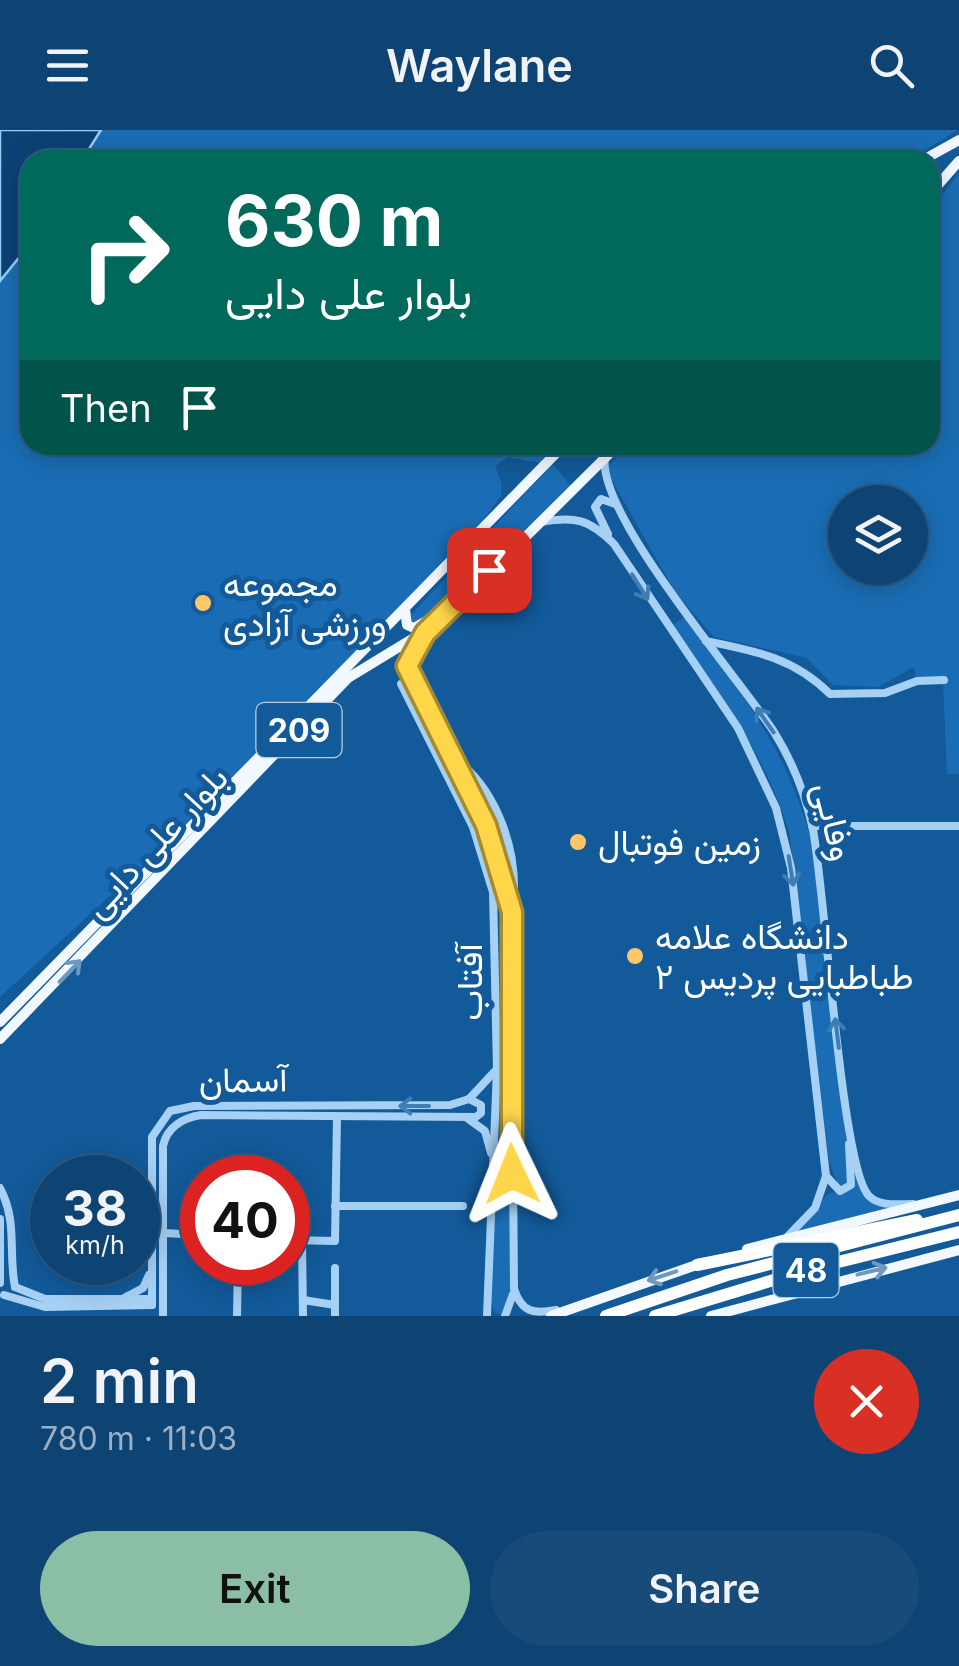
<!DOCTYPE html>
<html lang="en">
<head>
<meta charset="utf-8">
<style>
  :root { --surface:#0e4474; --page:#174b79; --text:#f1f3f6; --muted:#9bb0c5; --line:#2e5c86; --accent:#8abfa5 }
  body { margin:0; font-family:Inter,Vazirmatn,sans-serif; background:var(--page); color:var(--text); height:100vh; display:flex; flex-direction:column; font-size:38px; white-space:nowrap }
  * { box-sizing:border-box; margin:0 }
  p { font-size:32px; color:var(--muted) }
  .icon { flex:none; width:55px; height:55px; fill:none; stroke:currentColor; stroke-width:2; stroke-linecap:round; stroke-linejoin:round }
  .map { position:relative; height:1186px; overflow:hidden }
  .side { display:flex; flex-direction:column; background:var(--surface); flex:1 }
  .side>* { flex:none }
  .banner { position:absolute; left:20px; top:20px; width:920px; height:305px; border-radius:30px; box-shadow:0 5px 25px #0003,0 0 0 2px var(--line); background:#00695c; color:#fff; overflow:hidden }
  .buttons { position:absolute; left:828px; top:355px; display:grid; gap:20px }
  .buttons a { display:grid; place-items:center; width:100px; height:100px; border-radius:50%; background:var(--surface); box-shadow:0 5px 25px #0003,0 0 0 2px var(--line); font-size:50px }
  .speed { position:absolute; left:30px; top:1025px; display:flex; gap:20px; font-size:50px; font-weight:700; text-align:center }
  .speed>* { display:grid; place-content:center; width:130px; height:130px; border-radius:50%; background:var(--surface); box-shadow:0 5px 25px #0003,0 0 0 2px var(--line); line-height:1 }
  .speed small { font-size:25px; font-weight:400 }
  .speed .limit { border:15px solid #d22; background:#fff; color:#111 }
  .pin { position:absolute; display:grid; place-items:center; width:85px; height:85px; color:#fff; margin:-42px; border-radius:20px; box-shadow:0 5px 15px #0006 }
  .me { position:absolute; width:110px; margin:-55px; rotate:358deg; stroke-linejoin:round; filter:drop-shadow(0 0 8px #0008) }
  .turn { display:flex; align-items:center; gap:35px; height:210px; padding:0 40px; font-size:45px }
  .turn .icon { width:130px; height:130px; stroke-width:2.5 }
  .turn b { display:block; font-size:70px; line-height:85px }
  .then { display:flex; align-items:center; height:95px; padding:0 40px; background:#0003; gap:20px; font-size:38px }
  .round { display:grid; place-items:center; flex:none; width:105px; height:105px; border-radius:52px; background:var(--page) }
  .head { display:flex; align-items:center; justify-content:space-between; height:170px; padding:0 40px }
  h1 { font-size:60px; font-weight:600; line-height:75px }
  .button { display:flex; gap:20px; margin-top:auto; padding:20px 40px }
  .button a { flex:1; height:115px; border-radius:60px; background:var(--accent); color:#111; font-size:40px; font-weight:600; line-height:115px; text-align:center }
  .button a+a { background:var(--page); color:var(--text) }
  header { display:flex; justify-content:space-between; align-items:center; height:130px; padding:0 40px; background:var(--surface); font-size:45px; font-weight:600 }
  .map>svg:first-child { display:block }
  .green { fill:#1a6db4; fill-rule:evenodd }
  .water { fill:#0b4276; stroke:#98ccf7; stroke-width:2.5 }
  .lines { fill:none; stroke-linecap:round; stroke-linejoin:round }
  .minor { stroke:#a6d0f4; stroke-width:8 }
  .major { stroke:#f2f8ff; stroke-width:10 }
  .highway { stroke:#fff; stroke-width:12 }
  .oneway { stroke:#3e7db5 }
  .oneway2 { stroke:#6c99c2 }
  .route-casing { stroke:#a68a30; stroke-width:25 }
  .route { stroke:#ffd54a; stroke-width:18 }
  .poi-dot { fill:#ffc668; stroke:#125a9a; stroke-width:4 }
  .labels { text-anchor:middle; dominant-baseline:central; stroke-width:10; stroke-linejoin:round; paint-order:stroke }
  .shield { fill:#125a9a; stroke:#b8cee1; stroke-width:2.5 }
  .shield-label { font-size:32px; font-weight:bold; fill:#fff }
  .poi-label { font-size:35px; fill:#fff; stroke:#125a9a; text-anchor:start }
  .street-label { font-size:35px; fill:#fff; stroke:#125a9a }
</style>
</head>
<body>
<header><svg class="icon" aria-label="menu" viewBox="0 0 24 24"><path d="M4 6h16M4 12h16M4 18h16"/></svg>Waylane<svg class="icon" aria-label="search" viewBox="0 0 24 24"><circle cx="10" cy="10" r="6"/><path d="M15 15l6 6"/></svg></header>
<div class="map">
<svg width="959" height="1186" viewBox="0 0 959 1186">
  <rect width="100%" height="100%" fill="#125a9a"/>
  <g class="green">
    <polygon points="0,0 958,0 909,30 30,30 30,315 553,315 540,333 508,327 495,336 501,352 501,366 462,418 199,684 0,867"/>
    <path d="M 959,43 L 959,644 L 947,644 L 943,551 L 917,551 L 914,537 L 878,557 L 833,555 L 807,528 L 714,507 L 675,462 L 608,343 L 610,334 L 633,315 L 930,315 L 930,80 ZM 845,372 L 910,372 L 910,438 L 845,438 Z"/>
    <path d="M 553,334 L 570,355 C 548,377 433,498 411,491 L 409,487 Z"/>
    <path d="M 684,488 C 745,568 787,618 813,717 L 849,1027 L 848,1054 L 839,1057 L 829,1031 L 789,701 C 765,623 718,562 671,496 Z"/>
    <polygon points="502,945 512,1087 511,1161 501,1184 495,1182 491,1172"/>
    <polygon points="853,1016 865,1066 902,1076 793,1104 829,1063 854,1060"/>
  </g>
  <polygon class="water" points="0,0 101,0 82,30 30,30 30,114 0,151"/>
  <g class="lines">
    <g class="minor">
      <path d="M 605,327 C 596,384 739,548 774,602 C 792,631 806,666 813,700 C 825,760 841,1038 869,1066 C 880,1077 898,1074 913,1074"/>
      <path d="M 541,392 C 575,386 589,389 614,414 L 738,598 L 776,678 L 791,738 L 826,1046 L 815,1078 L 786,1108"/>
      <polyline points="608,404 595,377 601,369 615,374"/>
      <path d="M 425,503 L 407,536 L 486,695 L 511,782 L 514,1159 C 522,1183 534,1184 556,1180"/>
      <path d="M 706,511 C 756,521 794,528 830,564 L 885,563 L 917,551 L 944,550"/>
      <polyline points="415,554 401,554 473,697 493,762 497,939 487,1186"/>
      <path d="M 454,628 C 497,659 519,722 513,775"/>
      <polyline points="812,696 959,696"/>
      <polyline points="467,988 485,1001 491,1023"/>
      <polyline points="826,1046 840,1061 851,1055 849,1014"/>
      <path d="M 0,1058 C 18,1092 8,1122 15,1157"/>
      <polyline points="335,1076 463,1076"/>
      <polyline points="0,1089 0,1153"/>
      <polyline points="164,1103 202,1105"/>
      <polyline points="288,1110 335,1111 337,987"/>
      <polyline points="302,1110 303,1186"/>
      <polyline points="335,1138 335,1186"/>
      <polyline points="15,1157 45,1169 152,1169"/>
      <polyline points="4,1165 45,1177 152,1175"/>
      <polyline points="124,1168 143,1158 149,1145"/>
      <polyline points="303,1170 335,1175"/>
      <polyline points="152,1175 152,1007 170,981 194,976 450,975 469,969 497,939 510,939"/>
      <path d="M 163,1186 L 163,1016 C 167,997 183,988 201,985 L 476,987 L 481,983 L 481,975 L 469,969"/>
      <polyline points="237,1186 238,1132"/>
      <polyline points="505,1186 513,1164"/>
    </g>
    <g class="major">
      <polyline points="923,30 959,10"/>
      <polyline points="930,64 959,31"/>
      <polyline points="405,479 407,495 414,498 434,487"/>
      <polyline points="0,892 564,315"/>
      <polyline points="0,909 348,548 440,492 618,315"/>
      <polyline points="747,1119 959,1065"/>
      <polyline points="551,1186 702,1133"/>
      <polyline points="711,1186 959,1120"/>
    </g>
    <g class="highway">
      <polyline points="697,1135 917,1090"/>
      <polyline points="606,1186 727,1145 959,1085"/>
      <polyline points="655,1186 810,1139 959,1102"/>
    </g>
  </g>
  <defs><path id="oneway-shaft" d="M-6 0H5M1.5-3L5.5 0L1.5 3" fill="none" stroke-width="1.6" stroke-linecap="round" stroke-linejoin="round" transform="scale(2.5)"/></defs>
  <g class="oneway">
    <use href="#oneway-shaft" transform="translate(640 457) rotate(58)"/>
    <use href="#oneway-shaft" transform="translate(765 590) rotate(-125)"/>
    <use href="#oneway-shaft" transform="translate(791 741) rotate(81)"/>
    <use href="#oneway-shaft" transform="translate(837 903) rotate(-97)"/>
    <use href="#oneway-shaft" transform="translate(414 976) rotate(-180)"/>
  </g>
  <g class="oneway2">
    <use href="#oneway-shaft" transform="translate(70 841) rotate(-46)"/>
    <use href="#oneway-shaft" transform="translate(872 1141) rotate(-14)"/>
    <use href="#oneway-shaft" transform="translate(662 1146) rotate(162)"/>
  </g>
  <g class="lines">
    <g class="route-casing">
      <polyline id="route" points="489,440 425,503 407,536 486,695 512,782 512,1044"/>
    </g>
    <use href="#route" class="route"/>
  </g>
  <g class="poi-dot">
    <circle cx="203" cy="473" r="10"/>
    <circle cx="578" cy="712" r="10"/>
    <circle cx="635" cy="826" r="10"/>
  </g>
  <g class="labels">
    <g class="shield">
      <rect x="256.5" y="573" width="85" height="54" rx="8"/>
      <rect x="773.5" y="1113" width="65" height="54" rx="8"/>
    </g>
    <g class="shield-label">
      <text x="299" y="600">209</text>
      <text x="806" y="1140">48</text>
    </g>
    <g class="poi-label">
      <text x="223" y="453">مجموعه<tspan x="223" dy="40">ورزشی آزادی</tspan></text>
      <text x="598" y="712">زمین فوتبال</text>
      <text x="655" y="806">دانشگاه علامه<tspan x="655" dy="40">طباطبایی پردیس ۲</tspan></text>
    </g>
    <g class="street-label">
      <text transform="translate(835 691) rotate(76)">وفایی</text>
      <text transform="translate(155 711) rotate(-47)">بلوار علی دایی</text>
      <text transform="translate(469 852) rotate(-90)">آفتاب</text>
      <text transform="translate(243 949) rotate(-1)">آسمان</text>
    </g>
  </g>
</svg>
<div class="buttons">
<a><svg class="icon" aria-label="layers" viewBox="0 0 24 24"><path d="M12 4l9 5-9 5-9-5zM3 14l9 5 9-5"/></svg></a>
</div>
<div class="speed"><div>38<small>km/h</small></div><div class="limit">40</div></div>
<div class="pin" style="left:489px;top:440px;background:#d93025"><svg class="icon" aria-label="arrive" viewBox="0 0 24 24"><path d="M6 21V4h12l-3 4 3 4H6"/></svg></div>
<svg class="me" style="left:512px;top:1044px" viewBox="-20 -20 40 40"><path d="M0-17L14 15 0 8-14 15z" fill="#ffd54a" stroke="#fff" stroke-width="4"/></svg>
<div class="banner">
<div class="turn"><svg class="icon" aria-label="right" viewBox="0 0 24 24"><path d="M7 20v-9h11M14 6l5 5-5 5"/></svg><div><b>630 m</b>بلوار علی دایی</div></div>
<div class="then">Then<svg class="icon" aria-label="arrive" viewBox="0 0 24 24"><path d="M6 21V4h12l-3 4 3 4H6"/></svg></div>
</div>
</div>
<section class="side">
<div class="head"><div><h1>2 min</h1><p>780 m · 11:03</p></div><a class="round" style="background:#d93025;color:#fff"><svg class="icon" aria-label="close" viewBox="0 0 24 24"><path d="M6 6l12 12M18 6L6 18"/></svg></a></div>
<div class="button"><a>Exit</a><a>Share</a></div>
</section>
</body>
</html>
